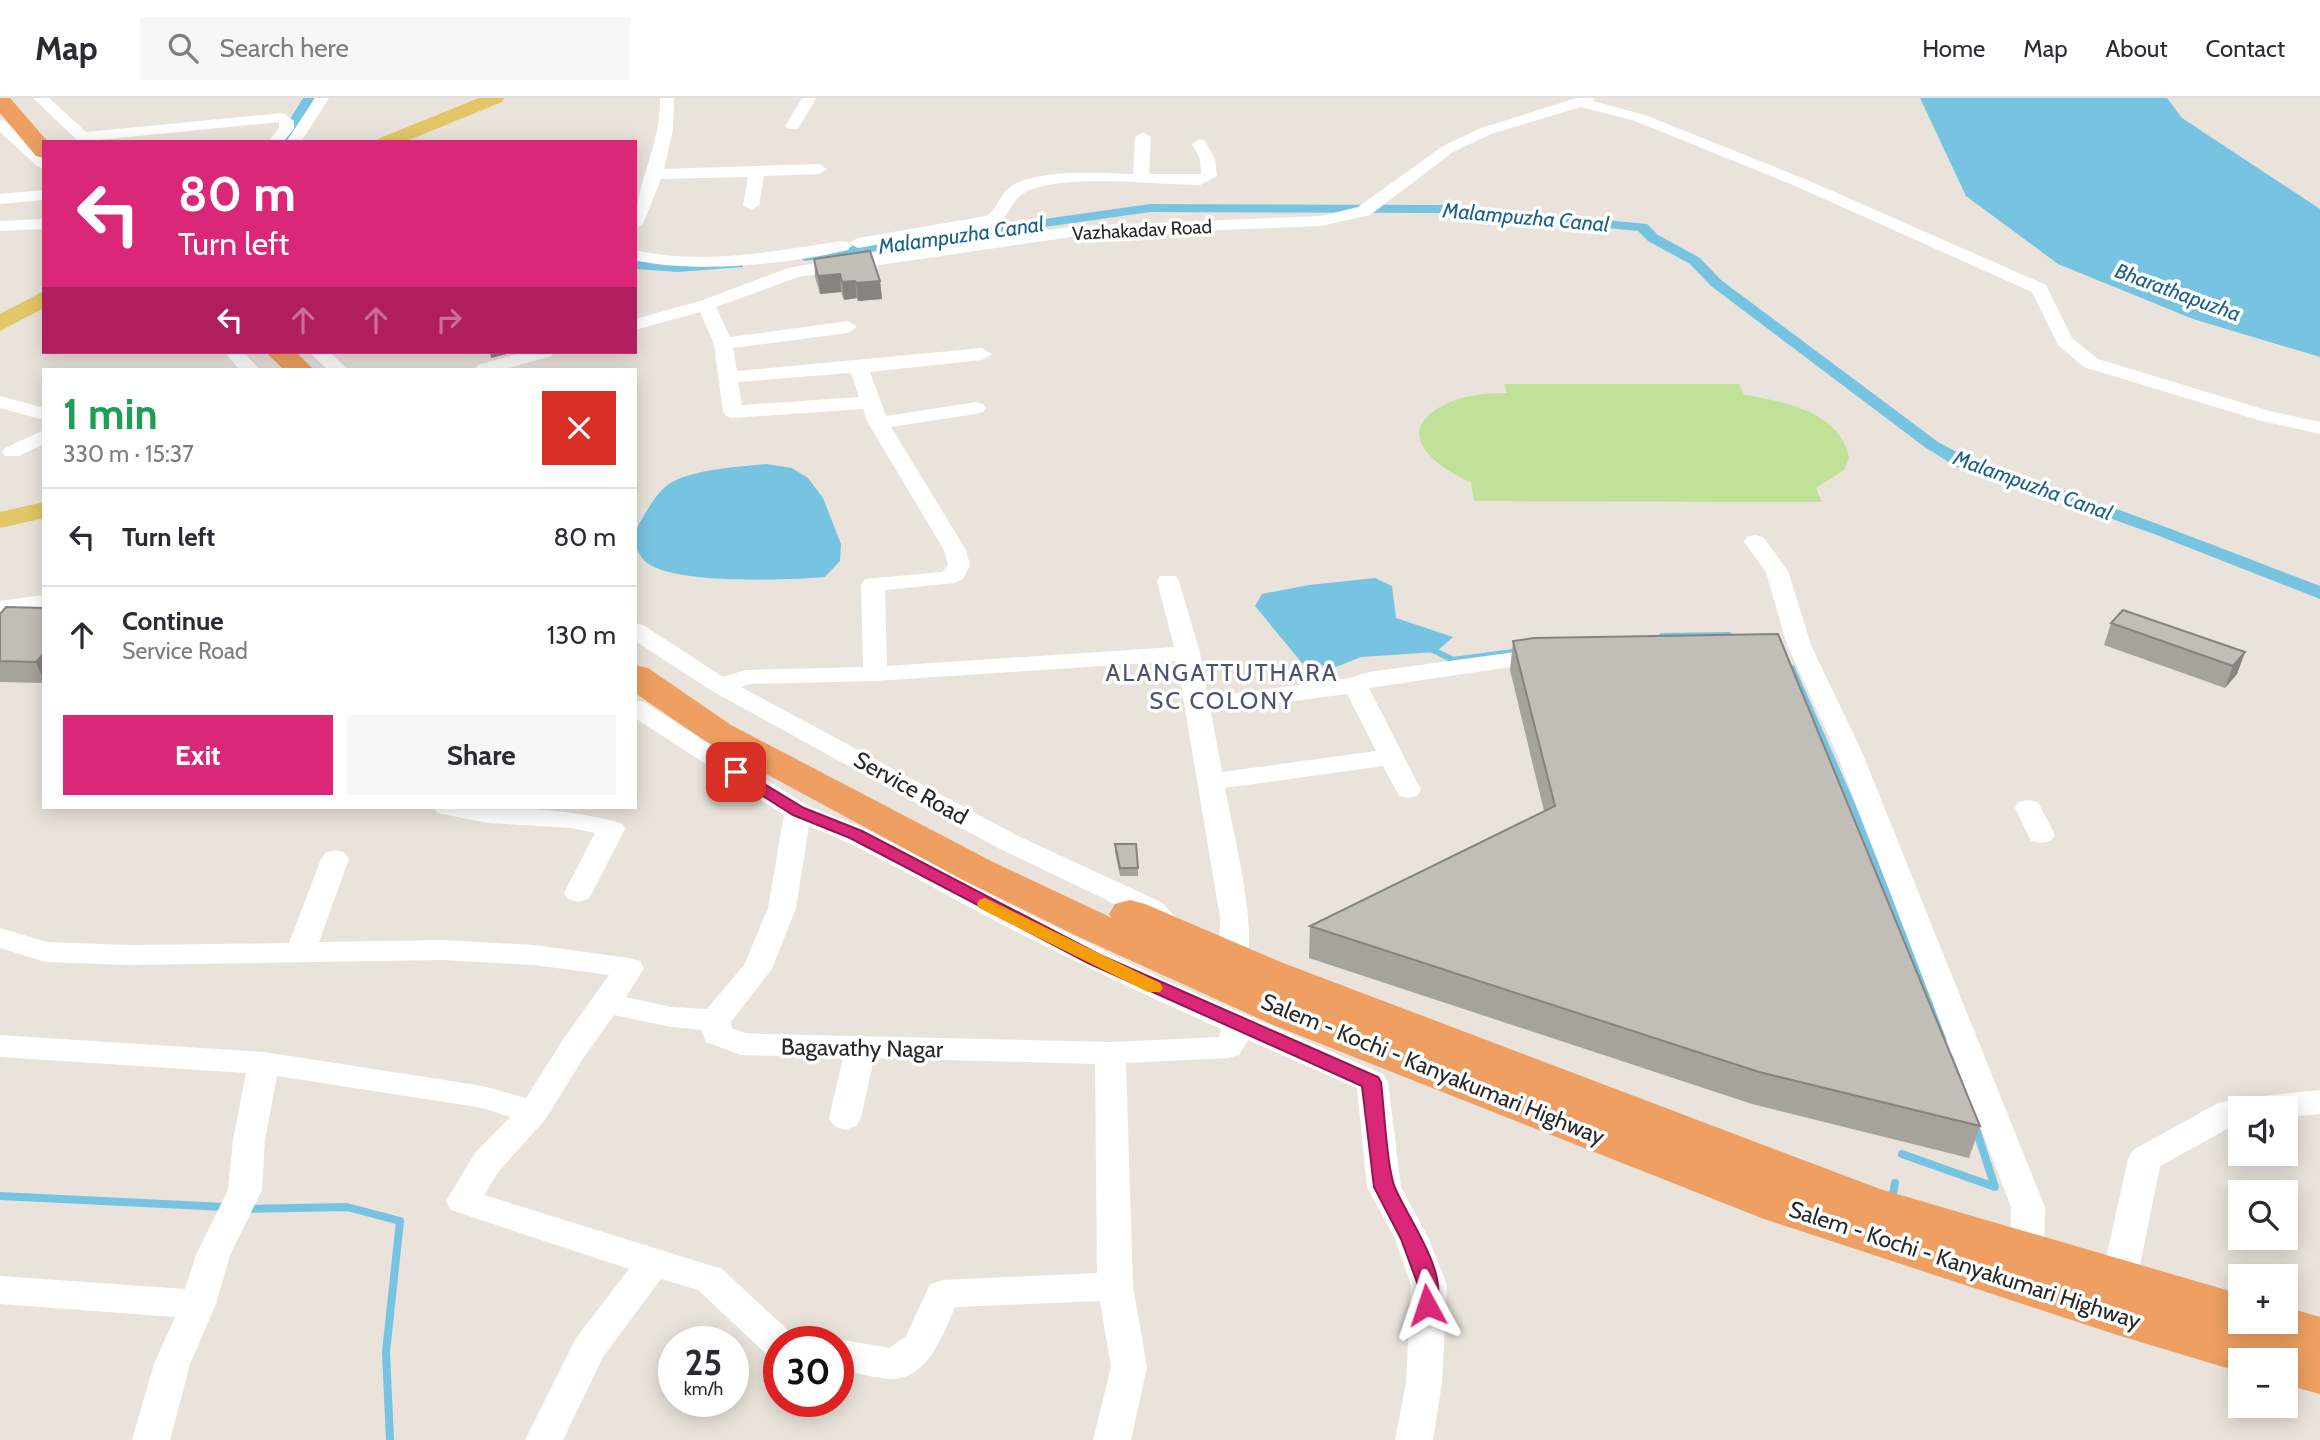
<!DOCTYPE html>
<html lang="en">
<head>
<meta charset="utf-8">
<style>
  :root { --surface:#fff; --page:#f7f7f7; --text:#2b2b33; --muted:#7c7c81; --line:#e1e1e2; --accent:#db2777 }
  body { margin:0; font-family:Cabin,sans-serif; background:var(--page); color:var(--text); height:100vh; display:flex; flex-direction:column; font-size:26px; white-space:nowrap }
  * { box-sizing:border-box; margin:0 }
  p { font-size:23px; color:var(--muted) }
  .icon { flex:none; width:38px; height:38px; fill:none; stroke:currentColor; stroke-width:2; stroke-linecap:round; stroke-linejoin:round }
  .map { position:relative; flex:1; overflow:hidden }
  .drawer { position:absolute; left:42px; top:270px; width:595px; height:441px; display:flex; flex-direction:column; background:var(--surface); border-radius:0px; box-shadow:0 4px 18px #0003 }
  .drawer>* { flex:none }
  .banner { position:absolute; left:42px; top:42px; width:595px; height:214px; border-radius:0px; box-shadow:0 4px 18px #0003; background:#db2777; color:#fff; overflow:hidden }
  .tools { position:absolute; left:2228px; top:998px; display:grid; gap:14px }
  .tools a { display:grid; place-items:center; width:70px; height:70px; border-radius:0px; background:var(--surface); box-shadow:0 4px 18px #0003; font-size:35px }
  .speed { position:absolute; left:658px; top:1228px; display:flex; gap:14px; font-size:35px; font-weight:700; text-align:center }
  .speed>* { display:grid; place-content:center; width:91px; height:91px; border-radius:50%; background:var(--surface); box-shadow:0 4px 18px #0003; line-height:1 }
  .speed small { font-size:18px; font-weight:400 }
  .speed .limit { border:10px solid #d22; background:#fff; color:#111 }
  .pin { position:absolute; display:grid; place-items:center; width:60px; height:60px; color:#fff; margin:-30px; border-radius:14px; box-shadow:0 4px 10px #0006 }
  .me { position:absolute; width:77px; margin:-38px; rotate:355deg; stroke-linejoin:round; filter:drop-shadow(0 0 5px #0008) }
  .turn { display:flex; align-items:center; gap:24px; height:147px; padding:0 21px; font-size:32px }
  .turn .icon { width:91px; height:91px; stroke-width:2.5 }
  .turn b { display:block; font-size:49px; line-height:60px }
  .lanes { display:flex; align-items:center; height:66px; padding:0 21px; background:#0003; justify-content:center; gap:35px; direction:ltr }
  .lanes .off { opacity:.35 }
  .round { display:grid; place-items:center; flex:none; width:74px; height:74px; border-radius:0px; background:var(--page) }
  .headline { display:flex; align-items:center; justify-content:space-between; height:119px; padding:0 21px }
  h1 { font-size:42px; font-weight:700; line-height:52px; color:#1e9e55 }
  .cta { display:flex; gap:14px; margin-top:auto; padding:14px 21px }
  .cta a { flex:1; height:80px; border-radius:0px; background:var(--accent); color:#fff; font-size:28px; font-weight:700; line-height:80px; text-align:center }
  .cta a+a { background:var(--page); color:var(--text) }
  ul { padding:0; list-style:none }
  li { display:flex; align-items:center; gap:21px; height:98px; padding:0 21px; border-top:2px solid var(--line) }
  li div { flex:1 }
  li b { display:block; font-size:26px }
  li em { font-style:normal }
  header { display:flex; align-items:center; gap:42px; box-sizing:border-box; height:98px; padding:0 35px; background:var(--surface); border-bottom:2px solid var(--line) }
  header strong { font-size:33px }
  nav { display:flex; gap:38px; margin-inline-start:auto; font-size:24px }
  .search { width:490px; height:63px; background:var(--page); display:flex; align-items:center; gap:18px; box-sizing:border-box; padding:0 24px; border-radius:0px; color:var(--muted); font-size:26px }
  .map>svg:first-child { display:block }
  .pitch { fill:#c2e198 }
  .water { fill:#77c4e2 }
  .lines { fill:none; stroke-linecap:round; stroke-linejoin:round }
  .stream-far1 { stroke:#77c4e2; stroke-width:6 }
  .stream { stroke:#77c4e2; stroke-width:8 }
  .canal { fill:#77c4e2; fill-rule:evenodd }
  .minor { fill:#fff; fill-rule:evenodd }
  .major { fill:#e2c667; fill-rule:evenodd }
  .highway { fill:#ee9f61; fill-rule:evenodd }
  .wall { fill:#a6a39d }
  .shaded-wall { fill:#878480 }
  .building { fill:#c1bdb7; stroke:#878480; stroke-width:2 }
  .route { fill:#db2777; stroke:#8e194d; stroke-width:2 }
  .slow { fill:#f59e0b }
  .labels { text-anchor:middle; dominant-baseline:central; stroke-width:7; stroke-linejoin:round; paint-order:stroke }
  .far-street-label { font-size:19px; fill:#282828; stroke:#fff }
  .far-water-label { font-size:21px; font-style:italic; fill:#1a628a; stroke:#fff }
  .street-label { font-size:23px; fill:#282828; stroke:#fff }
  .neighbourhood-label { font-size:24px; letter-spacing:2px; fill:#4d5473; stroke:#fff }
</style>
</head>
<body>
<header>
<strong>Map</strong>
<div class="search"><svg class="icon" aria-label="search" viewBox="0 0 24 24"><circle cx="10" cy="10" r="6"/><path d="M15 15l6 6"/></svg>Search here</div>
<nav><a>Home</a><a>Map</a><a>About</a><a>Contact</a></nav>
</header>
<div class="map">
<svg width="2320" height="1342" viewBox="0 0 2320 1342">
  <rect width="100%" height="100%" fill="#e9e3db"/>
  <path class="pitch" d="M 1504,286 L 1739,286 L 1744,297 C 1783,303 1841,314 1849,360 L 1844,372 L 1816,390 L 1822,404 L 1474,403 L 1471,384 C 1448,375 1397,344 1430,316 C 1451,298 1481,295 1507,295 Z"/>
  <g class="water">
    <polygon points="1920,0 2167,0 2182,20 2320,111 2320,259 2193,221 2058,166 1966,98"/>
    <path d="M 766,366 L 792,370 L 808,380 L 823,400 L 841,446 L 840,463 L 825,479 C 790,482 672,487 646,464 C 635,454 632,439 639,426 C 646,415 653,400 663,391 C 682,371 739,369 766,366 Z"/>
    <polygon points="1375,480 1392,488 1396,520 1453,539 1436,554 1361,559 1336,569 1302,565 1255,508 1262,496 1309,487"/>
  </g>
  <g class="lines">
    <g class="stream-far1">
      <polyline points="1662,538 1729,537"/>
      <polyline points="1429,550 1453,562 1520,553"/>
      <polyline points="1792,570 1851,704 1921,879"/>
    </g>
    <g class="stream">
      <polyline points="1921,877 1945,938"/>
      <polyline points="1955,961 1965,994"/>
      <polyline points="1902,1056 1995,1089 1975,1028"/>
      <polyline points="1893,1096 1895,1085"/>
      <polyline points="0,1098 225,1109"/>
      <polyline points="246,1111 347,1109 400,1123 386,1254 390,1342"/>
    </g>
    <g class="canal">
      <polygon points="303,0 315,0 288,44 276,44"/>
      <path d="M 1150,106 L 1447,107 L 1647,126 L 1658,137 L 1700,160 L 1721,182 L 1938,344 C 1983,370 2034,381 2083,399 C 2163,427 2241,458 2320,488 L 2320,501 L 2154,436 L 2029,391 L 1957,369 L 1926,350 L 1711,188 L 1690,166 L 1648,143 L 1638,133 L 1447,115 L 1150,114 L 805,163 L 798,159 L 805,155 Z"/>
      <polygon points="738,162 743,163 743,169 678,174 635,171 635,163 678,166"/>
    </g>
    <g class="minor">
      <polygon points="33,0 49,0 86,34 283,15 294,23 294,31 283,44 268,44 279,30 279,24 79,44"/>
      <polygon points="315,0 329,0 301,44 286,44"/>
      <path d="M 660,0 L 674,0 L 673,32 L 664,71 L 819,66 L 827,71 L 819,76 L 764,78 L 759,107 L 751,112 L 743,107 L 748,79 L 661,81 L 643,126 L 635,131 C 635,85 661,48 660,0 Z"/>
      <polygon points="802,0 816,0 798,31 788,31 785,28"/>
      <path d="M 1577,0 L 1595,0 L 1593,3 L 1645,17 L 1805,81 L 2046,187 L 2072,240 L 2098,261 L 2269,313 L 2320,324 L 2320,336 L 2258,322 L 2084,269 L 2058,247 L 2032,194 L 1793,87 L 1635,23 L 1581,9 L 1491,36 L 1453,54 L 1370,117 L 1321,128 L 1078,138 L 798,179 L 716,209 L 730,239 L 848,223 L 857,229 L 848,235 L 733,250 L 737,273 L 982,250 L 992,256 L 982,262 L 870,274 L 886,318 L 976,304 L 983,306 L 986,310 L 983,314 L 976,316 L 891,329 L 966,452 L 970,467 L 963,481 L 955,485 L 885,492 L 887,568 L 1174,549 L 1157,483 L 1160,478 L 1176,478 L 1179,483 L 1200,555 L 1208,599 L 1350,580 L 1369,574 L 1545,550 L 1554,552 L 1557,557 L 1554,562 L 1545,564 L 1369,590 L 1421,692 L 1417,698 L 1408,700 L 1399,698 L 1383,668 L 1225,690 C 1231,724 1261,842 1244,868 L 1234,871 L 1224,868 L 1219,861 L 1220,819 L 1177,563 L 875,583 L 748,586 L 741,589 L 1018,738 L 1161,804 L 1177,820 L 1173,827 L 1163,829 L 998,750 L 712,593 L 635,543 L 635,525 L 643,527 L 723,579 L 745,572 L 863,569 L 861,486 L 865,481 L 942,474 L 948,467 L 944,452 L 868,325 L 863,311 L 733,320 L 726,318 L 723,314 L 714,246 L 700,214 L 635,232 L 635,221 L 700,203 L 788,170 L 862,157 L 1078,128 L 1321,118 L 1358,109 L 1443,48 L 1481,30 ZM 851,275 L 859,299 L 742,307 L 738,284 ZM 1347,596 L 1376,653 L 1222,674 L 1211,614 Z"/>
      <polygon points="0,22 5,23 44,57 44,71 38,69 0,34"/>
      <path d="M 1143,34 L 1151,39 L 1149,76 L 1201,76 L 1200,61 L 1192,46 L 1200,41 L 1205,43 L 1215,61 L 1217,78 L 1200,87 C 1155,87 1064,75 1026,94 C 1012,100 1010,118 997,126 L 858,150 L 849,145 L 858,140 L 986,118 C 998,111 999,97 1010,89 C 1038,70 1100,75 1133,76 L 1135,39 Z"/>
      <polygon points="44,92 44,102 0,106 0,96"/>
      <polygon points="44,121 44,131 0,133 0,123"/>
      <path d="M 842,143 L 848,144 L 851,148 L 848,152 C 791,166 692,176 635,162 L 635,152 C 702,168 775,153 842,143 Z"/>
      <polygon points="224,254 243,254 259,271 239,271"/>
      <polygon points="309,254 329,254 348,271 327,271"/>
      <polygon points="524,254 553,254 551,258 505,271 475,271 478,267"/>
      <polygon points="0,298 44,310 44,322 0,310"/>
      <polygon points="44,332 44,346 19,358 5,358 2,354 5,350"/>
      <polygon points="1755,437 1763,439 1788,473 1811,547 1862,654 2045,1109 2044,1156 2039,1166 2027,1169 2015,1166 2010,1156 2011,1109 1836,654 1787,547 1766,474 1744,444 1747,439"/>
      <polygon points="44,497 44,511 0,517 0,503"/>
      <path d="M 635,602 L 644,604 L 808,708 L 866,731 L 1010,807 L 1167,883 L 1383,976 L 1388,984 L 1401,1089 L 1429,1141 L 1447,1187 L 1442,1285 L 1433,1342 L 1395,1342 L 1406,1285 L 1411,1187 L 1395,1141 L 1367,1089 L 1357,990 L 1248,942 L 1239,957 L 1228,960 L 1126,965 L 1133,1188 L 1147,1269 L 1131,1342 L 1093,1342 L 1111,1269 L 1100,1203 L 955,1209 C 944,1235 928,1280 893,1281 C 876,1281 855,1274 838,1271 L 838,1244 L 829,1244 L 838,1241 L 889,1250 L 906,1238 L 930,1186 L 943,1182 L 1097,1175 L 1095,966 L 874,960 L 861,1020 L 856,1028 L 845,1032 L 834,1028 L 829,1020 L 843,960 L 741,957 L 706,944 L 701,932 L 671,929 L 614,917 L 584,959 L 545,1022 L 499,1073 L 484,1097 L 722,1171 L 792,1236 L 796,1244 L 779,1244 L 779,1261 L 766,1256 L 698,1192 L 661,1181 L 603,1259 L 563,1342 L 525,1342 L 576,1240 L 629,1171 L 451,1112 L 446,1103 L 475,1055 L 510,1019 L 483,1010 L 277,978 L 265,1042 L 262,1092 L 230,1157 L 216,1206 L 190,1266 L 170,1342 L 132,1342 L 154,1266 L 175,1219 L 0,1206 L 0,1178 L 185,1191 L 196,1157 L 228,1092 L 233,1042 L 246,975 L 0,959 L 0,937 L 264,954 L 483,988 L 526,1000 L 562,943 L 609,877 L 534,867 L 442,862 L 129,867 L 46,864 L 0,850 L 0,830 L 47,844 L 129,847 L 289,845 L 321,761 L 325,755 L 335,752 L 345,755 L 349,761 L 319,844 L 442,842 L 534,847 L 629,860 L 640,863 L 644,870 L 626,899 L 671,909 L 707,911 L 744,867 L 768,810 L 784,717 L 635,620 ZM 809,728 C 872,753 930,789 990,820 C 1066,860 1143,896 1221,931 L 1219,939 L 1111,944 L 766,936 L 745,935 L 732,930 L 731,924 L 772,871 L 796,810 Z"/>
      <polygon points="2028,702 2038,704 2055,737 2051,743 2041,745 2031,743 2015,710 2018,704"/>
      <path d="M 434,709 C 497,709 560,708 621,725 L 625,731 L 592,795 L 588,801 L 578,804 L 568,801 L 564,795 L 595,735 L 571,730 L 488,725 L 437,715 Z"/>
      <polygon points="2320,992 2320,1016 2286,1019 2286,1010 2240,1010 2240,1024 2160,1068 2134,1197 2129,1207 2116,1211 2103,1207 2098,1197 2128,1061 2133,1052 2218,1005 2240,1000 2251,1004 2263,998"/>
    </g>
    <g class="major">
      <polygon points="479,0 504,0 502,4 404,44 377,44 380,40"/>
      <polygon points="44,193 44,210 0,233 0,216"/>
      <polygon points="44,404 44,420 0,430 0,414"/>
    </g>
    <g class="highway">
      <polygon points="0,0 10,0 48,44 44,44 44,60 36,58 0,15"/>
      <polygon points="266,254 296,254 313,271 283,271"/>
      <polygon points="635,567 648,570 731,627 993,764 1112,820 1109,816 1115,806 1130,802 1145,806 1283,865 1880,1091 2240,1196 2240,1223 2286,1223 2286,1209 2320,1219 2320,1296 2286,1287 2286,1262 2240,1262 2240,1274 2114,1236 1764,1121 1273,927 1079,839 963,782 705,643 635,595"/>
    </g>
  </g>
  <g class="wall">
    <polygon points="814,161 880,183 882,201 858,203 857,200 844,202 841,194 820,196 815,179"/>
    <polygon points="44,510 44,585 0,584 0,516"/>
    <polygon points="2111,525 2245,554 2237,576 2225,590 2104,547"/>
    <polygon points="1513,543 1980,1028 1969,1060 1752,1006 1309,860 1310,828 1544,713 1510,572"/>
    <polygon points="1115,746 1138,770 1138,778 1120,778 1115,754"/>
  </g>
  <g class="shaded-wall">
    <polygon points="840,176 841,194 820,196 818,178"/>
    <polygon points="855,183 857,200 844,202 842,184"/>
    <polygon points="880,183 882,201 858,203 856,185"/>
    <polygon points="490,254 515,254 491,260"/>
    <polygon points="2245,554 2237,576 2225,590 2233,568"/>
    <polygon points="44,555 44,584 36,564"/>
  </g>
  <g class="building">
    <polygon points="870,153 880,183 856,185 855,183 842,184 840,176 818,178 814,161"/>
    <polygon points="6,509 44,510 44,555 36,564 0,563 0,516"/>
    <polygon points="2123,512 2245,554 2233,568 2111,525"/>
    <polygon points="1778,536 1980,1028 1759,974 1310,828 1555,708 1513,543 1534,540"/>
    <polygon points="1115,746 1136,746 1138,770 1120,770"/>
  </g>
  <path class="route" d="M 736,669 L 804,710 L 862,733 L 1100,857 L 1378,979 L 1381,984 C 1384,1008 1387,1074 1396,1092 C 1410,1124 1452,1179 1434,1213 L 1427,1216 L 1419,1213 L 1416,1207 L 1418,1187 L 1401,1141 L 1374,1089 L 1362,988 L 1088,865 L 850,740 L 793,717 L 730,677 L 728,674 Z"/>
  <polygon class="slow" points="985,800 1160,885 1163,890 1160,894 1148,894 979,810 977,806 979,802"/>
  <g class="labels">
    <g class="far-street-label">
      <text transform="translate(1142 132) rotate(-3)">Vazhakadav Road</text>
    </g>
    <g class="far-water-label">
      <text transform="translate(1526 119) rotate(5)">Malampuzha Canal</text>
      <text transform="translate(961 137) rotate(-8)">Malampuzha Canal</text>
      <text transform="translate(2178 194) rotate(20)">Bharathapuzha</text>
      <text transform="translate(2033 387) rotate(20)">Malampuzha Canal</text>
    </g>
    <g class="street-label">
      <text transform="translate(911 690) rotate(29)">Service Road</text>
      <text transform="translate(862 950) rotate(1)">Bagavathy Nagar</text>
      <text transform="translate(1433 971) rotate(22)">Salem - Kochi - Kanyakumari Highway</text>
      <text transform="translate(1965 1167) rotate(18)">Salem - Kochi - Kanyakumari Highway</text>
    </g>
    <g class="neighbourhood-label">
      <text x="1222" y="574">ALANGATTUTHARA<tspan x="1222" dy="28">SC COLONY</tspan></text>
    </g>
  </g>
</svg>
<div class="tools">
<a><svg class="icon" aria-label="sound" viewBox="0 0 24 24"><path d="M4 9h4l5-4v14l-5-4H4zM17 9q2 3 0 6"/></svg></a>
<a><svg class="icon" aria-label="search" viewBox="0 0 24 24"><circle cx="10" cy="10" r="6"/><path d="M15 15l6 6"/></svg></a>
<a>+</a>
<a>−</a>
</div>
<div class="speed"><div>25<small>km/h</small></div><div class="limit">30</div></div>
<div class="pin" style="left:736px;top:674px;background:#d93025"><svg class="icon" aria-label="arrive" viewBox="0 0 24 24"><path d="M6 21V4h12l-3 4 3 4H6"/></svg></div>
<svg class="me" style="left:1427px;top:1207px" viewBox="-20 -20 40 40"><path d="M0-17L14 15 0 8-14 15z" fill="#db2777" stroke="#fff" stroke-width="4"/></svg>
<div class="banner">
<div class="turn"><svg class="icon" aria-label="left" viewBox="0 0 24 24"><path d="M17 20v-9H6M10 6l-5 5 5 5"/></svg><div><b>80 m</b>Turn left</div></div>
<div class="lanes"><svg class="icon" aria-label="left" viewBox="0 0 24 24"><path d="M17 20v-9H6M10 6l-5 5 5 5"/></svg><svg class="icon off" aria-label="ahead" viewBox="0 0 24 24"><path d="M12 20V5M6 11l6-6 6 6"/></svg><svg class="icon off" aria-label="ahead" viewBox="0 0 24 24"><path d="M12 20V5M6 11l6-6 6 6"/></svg><svg class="icon off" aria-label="right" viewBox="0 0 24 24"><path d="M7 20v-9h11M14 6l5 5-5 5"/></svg></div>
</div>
<section class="drawer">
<div class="headline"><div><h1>1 min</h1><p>330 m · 15:37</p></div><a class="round" style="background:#d93025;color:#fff"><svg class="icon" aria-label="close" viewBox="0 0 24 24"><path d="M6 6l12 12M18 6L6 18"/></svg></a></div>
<ul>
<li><svg class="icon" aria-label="left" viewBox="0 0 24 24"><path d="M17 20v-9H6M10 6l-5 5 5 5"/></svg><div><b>Turn left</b></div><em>80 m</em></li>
<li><svg class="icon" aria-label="ahead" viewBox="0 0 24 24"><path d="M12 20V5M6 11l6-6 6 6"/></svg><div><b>Continue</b><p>Service Road</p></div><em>130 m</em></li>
</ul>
<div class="cta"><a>Exit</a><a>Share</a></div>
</section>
</div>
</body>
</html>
